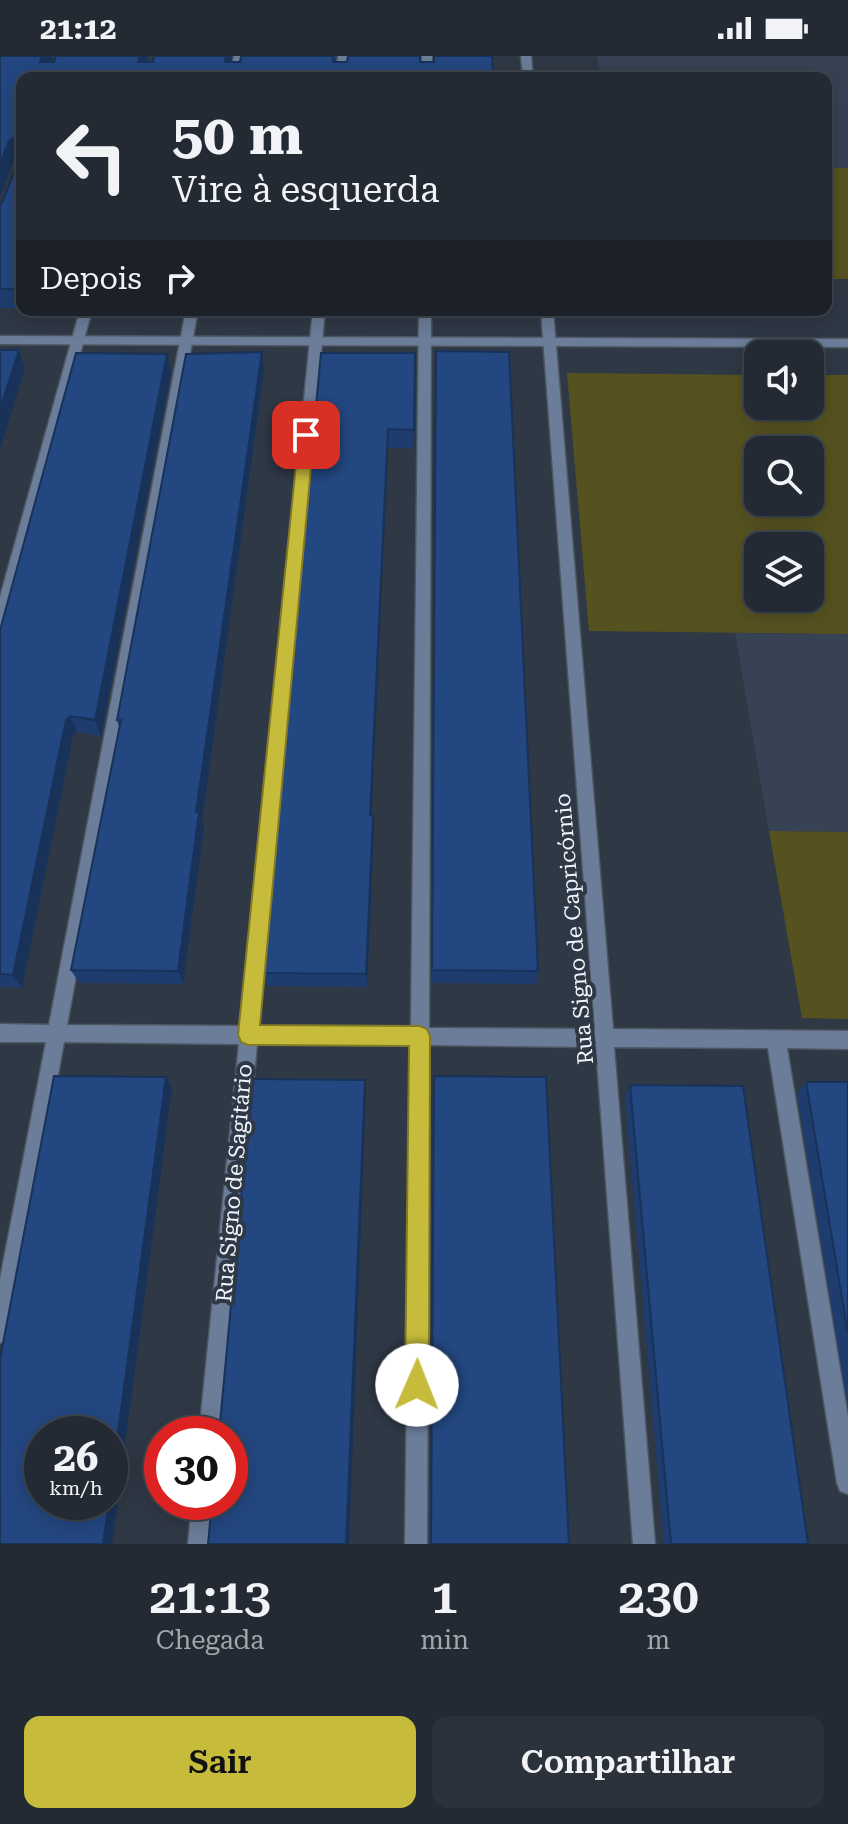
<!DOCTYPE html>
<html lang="pt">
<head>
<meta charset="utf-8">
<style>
  :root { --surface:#232a34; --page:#2b323c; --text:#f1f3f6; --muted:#a3a7ac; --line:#40464f; --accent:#c7bb3c }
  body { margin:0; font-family:"Roboto Serif",serif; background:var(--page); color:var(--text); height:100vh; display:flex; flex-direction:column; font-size:30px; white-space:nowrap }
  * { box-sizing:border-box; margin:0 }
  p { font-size:26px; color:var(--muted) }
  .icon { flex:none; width:44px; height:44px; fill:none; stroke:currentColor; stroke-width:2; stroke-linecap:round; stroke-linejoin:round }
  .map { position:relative; height:1488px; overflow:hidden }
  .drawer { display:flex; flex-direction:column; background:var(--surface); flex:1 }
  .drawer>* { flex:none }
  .banner { position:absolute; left:16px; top:16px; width:816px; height:244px; border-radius:16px; box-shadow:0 4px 20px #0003,0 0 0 2px var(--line); background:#232a34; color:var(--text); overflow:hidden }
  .controls { position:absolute; left:744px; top:284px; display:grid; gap:16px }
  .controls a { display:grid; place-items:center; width:80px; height:80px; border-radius:16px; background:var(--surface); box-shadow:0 4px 20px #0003,0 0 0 2px var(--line); font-size:40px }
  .speed { position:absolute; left:24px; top:1360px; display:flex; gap:16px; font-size:40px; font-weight:700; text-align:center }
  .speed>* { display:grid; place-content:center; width:104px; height:104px; border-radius:50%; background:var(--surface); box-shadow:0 4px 20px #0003,0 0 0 2px var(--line); line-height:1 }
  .speed small { font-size:20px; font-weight:400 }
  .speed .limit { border:12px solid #d22; background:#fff; color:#111 }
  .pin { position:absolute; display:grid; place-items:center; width:68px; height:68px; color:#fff; margin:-34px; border-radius:16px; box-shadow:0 4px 12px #0006 }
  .me { position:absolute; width:88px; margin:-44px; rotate:1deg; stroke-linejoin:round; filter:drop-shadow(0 0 6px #0008) }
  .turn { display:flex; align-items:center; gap:28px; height:168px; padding:0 24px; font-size:36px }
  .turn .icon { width:104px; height:104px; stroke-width:2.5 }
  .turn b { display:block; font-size:56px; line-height:68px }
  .then { display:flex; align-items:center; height:76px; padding:0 24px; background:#0003; gap:16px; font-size:30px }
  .eta { display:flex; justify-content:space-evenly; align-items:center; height:136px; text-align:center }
  .eta b { font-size:48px; font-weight:600; line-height:56px }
  .cta { display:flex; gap:16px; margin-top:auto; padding:16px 24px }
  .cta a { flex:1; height:92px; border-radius:16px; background:var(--accent); color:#111; font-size:32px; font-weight:600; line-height:92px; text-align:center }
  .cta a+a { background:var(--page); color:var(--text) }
  .status { display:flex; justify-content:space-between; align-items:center; height:56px; padding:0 40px; background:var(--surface); direction:ltr }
  .status svg { height:22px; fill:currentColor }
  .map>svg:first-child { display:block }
  .built { fill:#374254 }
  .green { fill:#565220; fill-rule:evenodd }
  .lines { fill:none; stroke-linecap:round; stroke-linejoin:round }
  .minor-casing { stroke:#4e5662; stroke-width:3 }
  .tertiary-casing { stroke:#4e5662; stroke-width:3 }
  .minor { fill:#6b7d98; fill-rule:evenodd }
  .tertiary { fill:#6b7d98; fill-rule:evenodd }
  .wall { fill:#1e3d6e }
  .shaded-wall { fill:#18325a }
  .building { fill:#234780; stroke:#18325a; stroke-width:2 }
  .route { fill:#c7bb3c; stroke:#817a27; stroke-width:2 }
  .labels { text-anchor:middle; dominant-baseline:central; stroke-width:8; stroke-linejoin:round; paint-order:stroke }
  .street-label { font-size:22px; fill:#eff4fd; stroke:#2f3845 }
</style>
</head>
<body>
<div class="status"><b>21:12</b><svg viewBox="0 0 49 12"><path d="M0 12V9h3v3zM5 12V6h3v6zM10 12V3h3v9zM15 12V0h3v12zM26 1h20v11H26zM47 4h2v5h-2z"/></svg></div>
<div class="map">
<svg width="848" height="1488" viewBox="0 0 848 1488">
  <rect width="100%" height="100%" fill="#2f3845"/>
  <g class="built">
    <polygon points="597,0 848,0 848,112 826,112 826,22 600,22"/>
    <polygon points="735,577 848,578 848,776 769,775"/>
  </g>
  <g class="green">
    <rect x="826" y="112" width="22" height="111"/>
    <path d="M 567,317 L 758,319 L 758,350 L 810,350 L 810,319 L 848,319 L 848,578 L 589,575 ZM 758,394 L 810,394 L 810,446 L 758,446 ZM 758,490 L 810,490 L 810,542 L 758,542 Z"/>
    <polygon points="769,775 848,776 848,963 802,962"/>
  </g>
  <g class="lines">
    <g class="minor-casing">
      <g id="minor">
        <polygon points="234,0 244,0 240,22 230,22"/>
        <polygon points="338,0 348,0 346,22 336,22"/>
        <rect x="422" y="0" width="10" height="22"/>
        <polygon points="521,0 531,0 533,22 523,22"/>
        <polygon points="80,254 92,254 7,567 0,572 0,541"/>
        <polygon points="186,254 198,254 67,969 241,970 313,254 325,254 259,971 411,972 419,254 431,254 429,972 595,973 541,254 553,254 613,973 848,975 848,993 787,992 848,1361 848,1438 840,1435 837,1427 768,992 614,991 655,1488 633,1488 596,991 429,989 427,1488 405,1488 411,989 257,988 221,1378 199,1378 239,988 64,986 10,1277 7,1284 0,1287 0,1223 46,986 0,986 0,968 49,969"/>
        <polygon points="192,1446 214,1446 210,1488 188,1488"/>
      </g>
    </g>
    <g class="tertiary-casing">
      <polygon id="tertiary" points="0,280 848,283 848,291 0,288"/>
    </g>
    <use href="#minor" class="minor"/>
    <use href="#tertiary" class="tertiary"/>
  </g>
  <g class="wall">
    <polygon points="0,0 52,0 50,6 153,6 154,0 232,0 231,6 240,6 241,0 336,0 335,6 420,6 22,22 22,252 0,252 0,148 2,147 19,100 14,103"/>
    <polygon points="94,254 171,254 163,256 95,255"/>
    <polygon points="326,254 399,254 390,255 328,255"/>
    <polygon points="436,295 538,915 536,928 432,927"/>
    <polygon points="321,297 415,297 414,392 388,392 371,759 374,774 367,931 266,930 262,917"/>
    <polygon points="167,298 171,316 101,680 77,676 73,680 22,932 0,931 0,574"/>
    <polygon points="264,314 202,765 204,772 183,928 79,927 71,914 119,671 117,664"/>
    <polygon points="806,1026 848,1026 848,1353 797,1037"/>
    <polygon points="630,1029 808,1488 664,1488 625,1040"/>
  </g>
  <g class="shaded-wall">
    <polygon points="42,0 52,0 45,22 40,6"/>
    <polygon points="140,0 148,0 142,22 138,6"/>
    <polygon points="226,0 232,0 228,22 225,6"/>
    <polygon points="17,80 22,98 14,103 0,141 0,107 9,85"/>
    <polygon points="19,294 25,313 0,393 0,353"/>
    <polygon points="262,296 264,314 202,765 204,772 183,928 178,915 196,756"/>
    <polygon points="167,298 171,316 101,680 95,664"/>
    <polygon points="388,373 388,392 371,774 370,759"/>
    <polygon points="70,660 77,676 73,680 22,932 13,919 66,664"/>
    <polygon points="373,759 374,774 367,931 366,918"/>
    <polygon points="166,1021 172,1032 112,1488 103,1488 109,1446 110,1446 110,1435"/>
    <polygon points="365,1024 366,1035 349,1488 346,1488"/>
  </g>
  <g class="building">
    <polygon points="0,0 42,0 40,6 54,6 56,0 140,0 138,6 153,6 154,0 226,0 225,6 240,6 241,0 333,0 333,6 347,6 348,0 420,0 420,6 434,6 434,0 492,0 493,22 22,22 22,233 0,233 0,148 2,147 20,101 17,80 9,85 0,107"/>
    <polygon points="0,294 19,294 0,353"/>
    <polygon points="436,295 509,296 538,915 432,914"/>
    <polygon points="262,296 196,756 199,756 178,915 71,914 121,664 117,664 186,298"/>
    <polygon points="76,297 167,298 95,664 70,660 66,664 13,919 0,918 0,574"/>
    <polygon points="321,297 415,297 414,374 388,373 370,759 373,759 366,918 262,917"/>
    <polygon points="54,1020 166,1021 110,1435 110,1378 42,1378 42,1446 109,1446 103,1488 0,1488 0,1303"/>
    <polygon points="434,1020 546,1021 569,1488 431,1488"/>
    <polygon points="252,1023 365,1024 346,1488 208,1488 212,1446 230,1446 230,1378 219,1378"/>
    <polygon points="806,1026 848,1026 848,1278"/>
    <polygon points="630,1029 743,1030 808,1488 671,1488"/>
  </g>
  <polygon class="route" points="306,375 314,379 260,969 420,970 427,973 430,980 429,1329 426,1338 417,1341 408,1338 405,1329 409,990 248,989 241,986 238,979 299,379"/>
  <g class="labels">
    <g class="street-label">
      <text transform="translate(574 873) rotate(-95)">Rua Signo de Capricórnio</text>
      <text transform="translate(234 1127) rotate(-85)">Rua Signo de Sagitário</text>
    </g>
  </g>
</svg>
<div class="controls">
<a><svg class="icon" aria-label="sound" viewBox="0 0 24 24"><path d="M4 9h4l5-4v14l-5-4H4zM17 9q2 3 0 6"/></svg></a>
<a><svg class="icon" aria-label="search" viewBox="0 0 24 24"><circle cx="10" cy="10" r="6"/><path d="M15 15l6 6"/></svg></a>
<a><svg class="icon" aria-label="layers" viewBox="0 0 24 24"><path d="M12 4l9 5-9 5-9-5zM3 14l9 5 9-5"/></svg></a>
</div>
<div class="speed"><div>26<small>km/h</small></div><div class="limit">30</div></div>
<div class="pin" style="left:306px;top:379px;background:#d93025"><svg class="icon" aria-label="arrive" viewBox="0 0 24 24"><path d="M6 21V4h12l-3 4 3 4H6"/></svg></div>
<svg class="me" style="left:417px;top:1329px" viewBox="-20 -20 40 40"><circle r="19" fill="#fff"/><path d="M0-13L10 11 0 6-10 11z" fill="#c7bb3c"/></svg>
<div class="banner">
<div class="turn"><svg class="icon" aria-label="left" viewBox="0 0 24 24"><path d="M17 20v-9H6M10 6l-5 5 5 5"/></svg><div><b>50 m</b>Vire à esquerda</div></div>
<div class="then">Depois<svg class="icon" aria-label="right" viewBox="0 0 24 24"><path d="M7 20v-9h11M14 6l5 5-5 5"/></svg></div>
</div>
</div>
<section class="drawer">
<div class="eta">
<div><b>21:13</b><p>Chegada</p></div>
<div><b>1</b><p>min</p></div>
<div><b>230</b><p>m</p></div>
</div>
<div class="cta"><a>Sair</a><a>Compartilhar</a></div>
</section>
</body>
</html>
